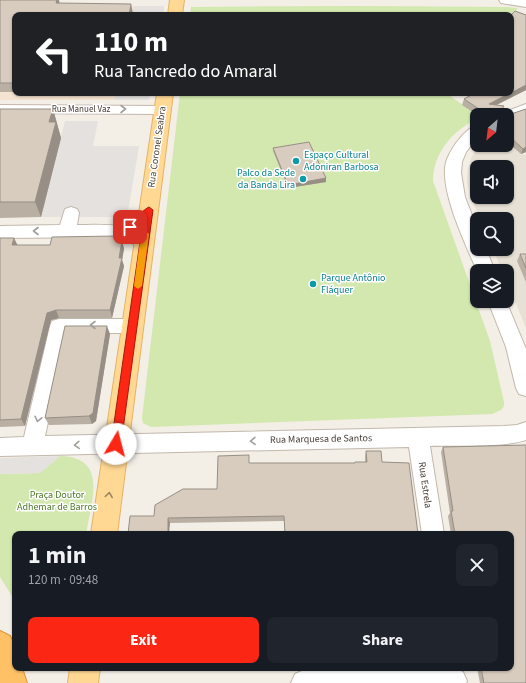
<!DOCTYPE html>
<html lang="en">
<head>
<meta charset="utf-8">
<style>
  :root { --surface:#171b24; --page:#20242c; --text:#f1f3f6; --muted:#9ea1a6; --accent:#fc2615 }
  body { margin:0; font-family:"Source Sans 3",sans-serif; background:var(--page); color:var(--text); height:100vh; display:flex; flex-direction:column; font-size:15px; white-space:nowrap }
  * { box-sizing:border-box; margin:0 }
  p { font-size:13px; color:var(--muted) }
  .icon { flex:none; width:22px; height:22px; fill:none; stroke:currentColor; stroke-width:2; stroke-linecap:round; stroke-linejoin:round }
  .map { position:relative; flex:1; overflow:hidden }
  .side { position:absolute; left:12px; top:531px; width:502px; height:140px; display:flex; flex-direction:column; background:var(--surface); border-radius:8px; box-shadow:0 1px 3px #0004 }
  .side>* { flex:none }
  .guide { position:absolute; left:12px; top:12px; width:502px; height:84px; border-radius:8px; box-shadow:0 1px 3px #0004; background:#202124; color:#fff; overflow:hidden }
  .needle { width:26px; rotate:208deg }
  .fabs { position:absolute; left:470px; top:108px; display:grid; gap:8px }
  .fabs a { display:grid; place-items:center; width:44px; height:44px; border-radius:8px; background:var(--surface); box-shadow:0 1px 3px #0004; font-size:20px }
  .pin { position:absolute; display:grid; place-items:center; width:34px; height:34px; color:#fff; margin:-17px; border-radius:8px; box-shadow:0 2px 6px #0006 }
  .me { position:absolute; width:44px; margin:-22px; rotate:8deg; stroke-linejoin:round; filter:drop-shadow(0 0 3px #0008) }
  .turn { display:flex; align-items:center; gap:14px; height:84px; padding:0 16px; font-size:18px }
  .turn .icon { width:52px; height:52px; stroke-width:2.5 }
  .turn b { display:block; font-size:28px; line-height:34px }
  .round { display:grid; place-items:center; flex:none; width:42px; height:42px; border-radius:8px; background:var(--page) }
  .head { display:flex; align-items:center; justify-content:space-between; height:68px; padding:0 16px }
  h1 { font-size:24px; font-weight:700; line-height:30px }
  .action { display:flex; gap:8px; margin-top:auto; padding:8px 16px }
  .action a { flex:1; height:46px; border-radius:8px; background:var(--accent); color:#fff; font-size:16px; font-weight:700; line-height:46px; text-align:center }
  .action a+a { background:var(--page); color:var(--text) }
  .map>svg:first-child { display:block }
  .residential { fill:#e7e0d4; fill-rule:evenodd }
  .commercial { fill:#f5e3d1 }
  .green { fill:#d2e8ae }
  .parking { fill:#e4e1de }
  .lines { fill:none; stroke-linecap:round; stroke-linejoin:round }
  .minor-casing { stroke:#c2b8ac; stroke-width:2 }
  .major-casing { stroke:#e5b463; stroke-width:2 }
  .highway-casing { stroke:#df9435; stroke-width:2 }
  .minor { fill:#fff; fill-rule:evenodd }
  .major { fill:#ffd893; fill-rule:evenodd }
  .highway { fill:#ffc165; fill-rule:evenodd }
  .wall { fill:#baafa3 }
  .shaded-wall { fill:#978f85 }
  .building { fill:#d8ccbe; stroke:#978f85 }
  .oneway { stroke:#a29e9a }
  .oneway2 { stroke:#99835f }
  .route { fill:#fc2615; stroke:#a4190e }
  .slow { fill:#f59e0b }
  .culture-dot { fill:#0f9aa8; stroke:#fff; stroke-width:1.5 }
  .labels { text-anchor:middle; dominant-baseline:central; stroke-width:3; stroke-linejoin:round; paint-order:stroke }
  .far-street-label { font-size:9px; fill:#463e35; stroke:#fff }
  .street-label { font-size:10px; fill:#463e35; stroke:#fff }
  .culture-label { font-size:10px; fill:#0d838f; stroke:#fff; text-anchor:start }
  .park-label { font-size:10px; fill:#4c7828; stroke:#fff }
</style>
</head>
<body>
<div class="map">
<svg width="526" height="683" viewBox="0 0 526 683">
  <rect width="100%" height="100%" fill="#f3eee6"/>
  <path class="residential" d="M 507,142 L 522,155 L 526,154 L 526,328 L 507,282 L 507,271 L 502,271 L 493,249 L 507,249 L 507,219 L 480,219 L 469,192 L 467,181 L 468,170 L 471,158 L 479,145 L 507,145 ZM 477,167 L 507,167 L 507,197 L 477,197 Z"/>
  <polygon class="commercial" points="0,6 164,6 163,15 15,15 15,93 150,93 149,100 0,100"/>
  <g class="green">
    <polygon points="353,6 506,7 518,8 511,15 190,15 191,7"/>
    <path d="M 180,93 L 446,93 L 477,115 L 477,119 C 453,130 433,153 433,181 L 490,341 L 504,402 L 504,406 L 501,410 L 492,414 L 151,427 L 143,423 L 142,418 Z"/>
    <path d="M 60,456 C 109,457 91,502 86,534 L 15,534 L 15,601 L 0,577 L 0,474 L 40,473 Z"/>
  </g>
  <g class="parking">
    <polygon points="134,6 164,6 163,15 132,15"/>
    <polygon points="116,93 150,93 149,100 114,100"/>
    <polygon points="65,121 98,121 93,146 139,146 128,212 121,217 41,217"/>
    <polygon points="60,456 40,473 0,474 0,458"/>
  </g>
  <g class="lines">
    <g class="minor-casing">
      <g id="minor">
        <polygon points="499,0 526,0 526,7 501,3"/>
        <polygon points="526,104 526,113 507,120 507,115 500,115 502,113"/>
        <polygon points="0,105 162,106 167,107 169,110 167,113 162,114 0,113"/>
        <path d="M 477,125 L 477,138 L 466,152 L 462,162 L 461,173 L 465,197 L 477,228 L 477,249 L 486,249 L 495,271 L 477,271 C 466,245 439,190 446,162 C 448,155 452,149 456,143 C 462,136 468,128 477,125 Z"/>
        <path d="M 71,207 L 77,209 L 79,213 L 77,225 C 99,225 139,221 153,244 L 150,248 C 139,252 136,244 126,240 C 123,239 120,238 117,237 L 0,238 L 0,226 L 60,225 L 65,209 Z"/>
        <polygon points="488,301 506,301 526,349 526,396 519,394 516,388 506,347"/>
        <path d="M 59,319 L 132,319 L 139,321 L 141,326 L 139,331 L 132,333 L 67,333 L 45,436 L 504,426 L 517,425 L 526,422 L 526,440 C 502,448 457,445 430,446 L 444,534 L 422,534 L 409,447 L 0,456 L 0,438 L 24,437 L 50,326 L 52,321 Z"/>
        <polygon points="454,668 463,672 467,681 466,683 291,683 295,674 304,670"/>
      </g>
    </g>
    <g class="major-casing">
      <g id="major">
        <polygon points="170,0 184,0 182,15 168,15"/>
        <polygon points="157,93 173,93 117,534 91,534"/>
        <polygon points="70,668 100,668 98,683 68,683"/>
      </g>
    </g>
    <g class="highway-casing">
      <polygon id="highway" points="0,631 10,636 15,647 15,668 22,668 27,683 0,683"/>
    </g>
    <use href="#minor" class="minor"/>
    <use href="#major" class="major"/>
    <use href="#highway" class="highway"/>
  </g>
  <g class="wall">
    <polygon points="0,0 59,0 59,3 133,13 132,15 15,15 15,92 0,92"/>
    <polygon points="515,11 526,15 526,90 497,105 504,106 502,110 507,111 508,115 526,109 526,152 521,154 507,142 507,115 477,115 462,105 464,99 472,95 470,93 511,93 511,15"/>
    <polygon points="0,109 53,109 61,138 41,217 0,218"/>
    <polygon points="273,148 326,178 326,182 288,188 273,151"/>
    <polygon points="0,238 17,245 50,245 122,241 124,249 122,260 124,266 112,318 59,318 51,320 25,426 0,427"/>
    <polygon points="520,254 526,254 526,282 517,261"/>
    <polygon points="110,334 96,421 92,424 49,425 45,418"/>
    <polygon points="526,445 526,683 480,683 477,668 511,668 511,534 451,534 448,516 450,513 441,452 443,447"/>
    <polygon points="366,451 382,462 418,534 285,534 284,521 170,523 154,516 217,489 249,463 354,463 365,462 365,456"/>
  </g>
  <g class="shaded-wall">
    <polygon points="57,0 59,0 60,6 56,3"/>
    <polygon points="131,4 133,13 132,15 129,15"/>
    <polygon points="526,85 526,90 488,109 489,104"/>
    <polygon points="53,109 61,138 41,217 35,202 49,122"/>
    <polygon points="526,147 526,152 521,154 523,149"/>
    <polygon points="326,178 326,182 288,188 288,185"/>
    <polygon points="14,238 18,246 12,245"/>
    <polygon points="122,241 124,249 122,260 124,266 112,318 110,310"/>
    <polygon points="56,310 59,318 51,320 25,426 21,419 47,313"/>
    <polygon points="107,326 110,334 96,421 92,424 89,416"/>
    <polygon points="168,518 170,523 169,534 168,534"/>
  </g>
  <g class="building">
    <polygon points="0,0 57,0 56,3 131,4 129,15 15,15 15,83 0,83"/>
    <polygon points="515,11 526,15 526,85 511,93 511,36 514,34 511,33 511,15"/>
    <polygon points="475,93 510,93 489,104 504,106 501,110 507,111 508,115 526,109 526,147 523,149 507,134 507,115 485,115 479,109 464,99"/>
    <polygon points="0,109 53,109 49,122 56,122 35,202 0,202"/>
    <polygon points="309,142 326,178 288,185 273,148"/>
    <polygon points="117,236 122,241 119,258 122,258 110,310 56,310 47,313 21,419 0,420 0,238 14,238 12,245 50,245 52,237"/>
    <polygon points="520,254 526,254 526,268"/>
    <polygon points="65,326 107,326 93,413 89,416 45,418"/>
    <polygon points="526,445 526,683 484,683 481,668 511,668 511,534 455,534 451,511 453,511 443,447"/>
    <polygon points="366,451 381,451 382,462 409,463 418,534 285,534 284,516 168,518 168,534 128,534 130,516 154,516 155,505 183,489 217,489 218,456 249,455 249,463 355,463 355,462 367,462"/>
  </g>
  <defs><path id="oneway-chevron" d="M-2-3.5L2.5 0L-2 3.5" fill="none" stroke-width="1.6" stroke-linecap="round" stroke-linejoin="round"/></defs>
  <g class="oneway">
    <use href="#oneway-chevron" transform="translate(123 109)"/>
    <use href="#oneway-chevron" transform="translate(36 231) rotate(180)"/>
    <use href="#oneway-chevron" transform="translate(93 325) rotate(-180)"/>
    <use href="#oneway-chevron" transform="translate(38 419) rotate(103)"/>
    <use href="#oneway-chevron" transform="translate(253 441) rotate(179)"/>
    <use href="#oneway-chevron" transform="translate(77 445) rotate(178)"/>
  </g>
  <use class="oneway2" href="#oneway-chevron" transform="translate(109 495) rotate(-82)"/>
  <path class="route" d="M 149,207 L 153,210 L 121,444 L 120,447 L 116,449 L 113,447 L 111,444 L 143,221 L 132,229 L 127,229 L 125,227 C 127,225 147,207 149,207 Z"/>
  <polygon class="slow" points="145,231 149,234 142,286 138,289 134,286 141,234"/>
  <g class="culture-dot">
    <circle cx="296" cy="161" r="4"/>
    <circle cx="303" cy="179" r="4"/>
    <circle cx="313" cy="284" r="4"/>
  </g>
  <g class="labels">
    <g class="far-street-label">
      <text x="81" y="109">Rua Manuel Vaz</text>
    </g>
    <g class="street-label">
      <text transform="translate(157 147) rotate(-82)">Rua Coronel Seabra</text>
      <text transform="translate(321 439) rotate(-1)">Rua Marquesa de Santos</text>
      <text transform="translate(425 485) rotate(82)">Rua Estrela</text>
    </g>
    <g class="culture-label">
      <text x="304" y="155">Espaço Cultural<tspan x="304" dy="12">Adoniran Barbosa</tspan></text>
      <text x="295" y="173" text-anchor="end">Palco da Sede<tspan x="295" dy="12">da Banda Lira</tspan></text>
      <text x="321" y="278">Parque Antônio<tspan x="321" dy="12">Fláquer</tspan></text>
    </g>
    <g class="park-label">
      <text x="57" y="495">Praça Doutor<tspan x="57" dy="12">Adhemar de Barros</tspan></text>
    </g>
  </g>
</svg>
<div class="fabs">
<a><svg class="needle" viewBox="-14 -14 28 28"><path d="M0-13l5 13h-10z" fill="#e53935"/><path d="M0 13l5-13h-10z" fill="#9ea1a6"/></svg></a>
<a><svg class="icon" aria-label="sound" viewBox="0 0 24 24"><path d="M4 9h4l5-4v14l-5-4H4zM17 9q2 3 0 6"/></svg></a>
<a><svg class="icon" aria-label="search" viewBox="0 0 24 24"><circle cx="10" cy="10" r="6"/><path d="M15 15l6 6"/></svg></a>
<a><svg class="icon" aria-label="layers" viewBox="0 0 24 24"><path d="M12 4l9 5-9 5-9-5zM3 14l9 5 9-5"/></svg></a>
</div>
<div class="pin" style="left:130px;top:227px;background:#d93025"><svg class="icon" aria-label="arrive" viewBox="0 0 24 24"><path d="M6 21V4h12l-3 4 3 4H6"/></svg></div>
<svg class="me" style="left:116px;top:444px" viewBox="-20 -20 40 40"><circle r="19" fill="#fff"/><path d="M0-13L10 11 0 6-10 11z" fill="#fc2615"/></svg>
<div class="guide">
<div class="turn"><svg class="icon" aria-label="left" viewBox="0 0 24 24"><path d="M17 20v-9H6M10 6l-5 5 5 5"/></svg><div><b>110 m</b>Rua Tancredo do Amaral</div></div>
</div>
<section class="side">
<div class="head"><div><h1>1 min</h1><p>120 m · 09:48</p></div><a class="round"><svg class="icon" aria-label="close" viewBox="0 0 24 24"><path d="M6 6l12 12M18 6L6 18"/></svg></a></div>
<div class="action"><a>Exit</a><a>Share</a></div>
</section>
</div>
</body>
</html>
